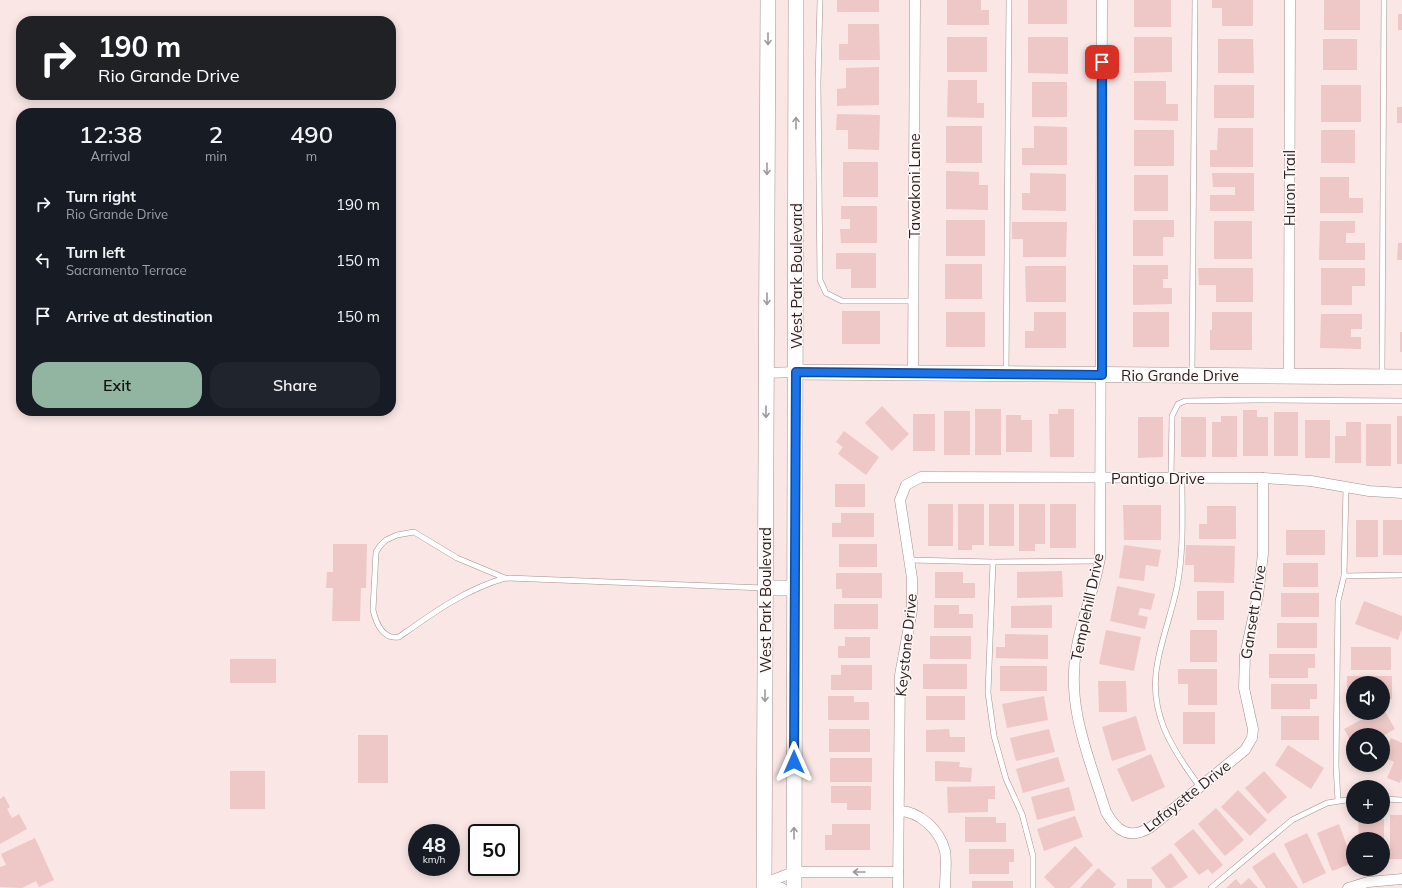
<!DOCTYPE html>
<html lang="en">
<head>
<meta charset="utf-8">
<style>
  :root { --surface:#171b24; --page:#20242c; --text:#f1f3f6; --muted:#9ea1a6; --accent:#92b5a1 }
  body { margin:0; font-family:Mulish,sans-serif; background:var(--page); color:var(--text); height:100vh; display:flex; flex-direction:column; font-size:15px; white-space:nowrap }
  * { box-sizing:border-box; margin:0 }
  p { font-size:13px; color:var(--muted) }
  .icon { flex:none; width:22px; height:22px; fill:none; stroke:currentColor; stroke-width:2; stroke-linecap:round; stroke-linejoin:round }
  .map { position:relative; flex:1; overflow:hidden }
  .panel { position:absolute; left:16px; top:108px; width:380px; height:308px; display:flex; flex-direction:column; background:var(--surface); border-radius:16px; box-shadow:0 2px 10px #0003 }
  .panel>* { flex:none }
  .hud { position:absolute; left:16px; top:16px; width:380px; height:84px; border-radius:16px; box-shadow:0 2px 10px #0003; background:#202124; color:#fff; overflow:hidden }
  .controls { position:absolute; left:1346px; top:676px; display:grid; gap:8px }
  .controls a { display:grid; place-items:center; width:44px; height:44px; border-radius:50%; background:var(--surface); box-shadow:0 2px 10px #0003; font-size:20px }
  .speed { position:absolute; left:408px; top:824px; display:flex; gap:8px; font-size:20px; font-weight:700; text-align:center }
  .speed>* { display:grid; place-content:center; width:52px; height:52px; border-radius:50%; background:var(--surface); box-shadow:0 2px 10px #0003; line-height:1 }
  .speed small { font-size:10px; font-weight:400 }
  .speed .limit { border:2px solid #111; border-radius:6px; background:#fff; color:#111 }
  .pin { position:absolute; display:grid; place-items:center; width:34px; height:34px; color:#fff; margin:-17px; border-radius:8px; box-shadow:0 2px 6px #0006 }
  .me { position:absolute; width:44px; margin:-22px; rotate:0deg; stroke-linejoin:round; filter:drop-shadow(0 0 3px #0008) }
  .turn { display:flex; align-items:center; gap:14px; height:84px; padding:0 16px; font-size:18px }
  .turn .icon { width:52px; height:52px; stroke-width:2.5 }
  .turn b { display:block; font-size:28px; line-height:34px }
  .eta { display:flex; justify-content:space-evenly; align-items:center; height:68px; text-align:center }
  .eta b { font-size:24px; font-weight:600; line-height:28px }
  .button { display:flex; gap:8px; margin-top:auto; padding:8px 16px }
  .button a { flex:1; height:46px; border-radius:16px; background:var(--accent); color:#111; font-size:16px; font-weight:600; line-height:46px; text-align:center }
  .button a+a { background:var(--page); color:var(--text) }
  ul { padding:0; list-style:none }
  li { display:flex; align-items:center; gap:12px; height:56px; padding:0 16px }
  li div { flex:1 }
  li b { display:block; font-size:15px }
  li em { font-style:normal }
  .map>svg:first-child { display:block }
  .building { fill:#eec8c6 }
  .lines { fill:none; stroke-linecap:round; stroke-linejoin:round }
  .lane-casing { stroke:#a2908f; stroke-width:6 }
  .street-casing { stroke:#a2908f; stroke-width:11 }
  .secondary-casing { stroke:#a2908f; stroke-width:16 }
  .lane { stroke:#fff; stroke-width:5 }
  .street { stroke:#fff; stroke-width:10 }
  .secondary { stroke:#fff; stroke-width:15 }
  .oneway { stroke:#9d9a9a }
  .route-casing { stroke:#114b97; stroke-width:10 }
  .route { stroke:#1a73e8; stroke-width:7 }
  .labels { text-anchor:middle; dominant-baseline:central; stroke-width:3; stroke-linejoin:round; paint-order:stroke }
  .street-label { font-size:15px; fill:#261f1e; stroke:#fff7f6 }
</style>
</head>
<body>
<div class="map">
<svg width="1402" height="888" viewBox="0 0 1402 888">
  <rect width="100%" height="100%" fill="#fae6e5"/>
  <g class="building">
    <rect x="837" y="0" width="42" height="12"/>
    <polygon points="947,0 981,0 981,10 989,10 989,25 947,25"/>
    <rect x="1028" y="0" width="39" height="24"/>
    <rect x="1134" y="0" width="37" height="27"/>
    <polygon points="1212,0 1253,0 1253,26 1222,26 1222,8 1212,8"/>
    <rect x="1324" y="0" width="36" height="30"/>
    <rect x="1398" y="14" width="4" height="16"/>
    <polygon points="848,24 879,24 880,60 839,60 839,44 848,44"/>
    <rect x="947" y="37" width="40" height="35"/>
    <polygon points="1028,37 1068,37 1068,74 1028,73"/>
    <polygon points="1134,37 1172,37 1172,72 1134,73"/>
    <polygon points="1218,39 1253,39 1254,73 1218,73"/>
    <rect x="1323" y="39" width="34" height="31"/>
    <polygon points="879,67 879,105 837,106 837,89 846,88 846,68"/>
    <polygon points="948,80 977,80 977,103 984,103 984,118 947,117"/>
    <polygon points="1134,81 1166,81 1166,104 1178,104 1178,121 1134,120"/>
    <rect x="1032" y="82" width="35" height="35"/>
    <rect x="1214" y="85" width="40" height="33"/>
    <rect x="1321" y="85" width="40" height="37"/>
    <rect x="1397" y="107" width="5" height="16"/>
    <polygon points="837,114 880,115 879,150 848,149 848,130 836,130"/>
    <rect x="946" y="126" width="36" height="37"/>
    <polygon points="1034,126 1067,127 1067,165 1022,165 1022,148 1034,148"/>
    <polygon points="1218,128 1253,128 1253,167 1210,167 1210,150 1217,150"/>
    <rect x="1134" y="130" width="40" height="36"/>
    <rect x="1321" y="130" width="34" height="33"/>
    <rect x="843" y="162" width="35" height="35"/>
    <polygon points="946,171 979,172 979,185 988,185 988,210 946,209"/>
    <polygon points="1030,173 1066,174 1066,211 1022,210 1022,193 1030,193"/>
    <polygon points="1212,173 1254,173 1254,211 1210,211 1210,195 1235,195 1235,187 1213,187"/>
    <rect x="1134" y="175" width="34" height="36"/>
    <polygon points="1320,177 1349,177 1349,198 1363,198 1363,213 1320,213"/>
    <polygon points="841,206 877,206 877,243 841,243 840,229 850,229 850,219 841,219"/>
    <rect x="946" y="220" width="39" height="36"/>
    <polygon points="1133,220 1174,220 1174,237 1163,237 1163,256 1133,256"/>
    <rect x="1214" y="221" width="38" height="38"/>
    <polygon points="1320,221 1355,221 1355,233 1346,233 1346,243 1365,243 1365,260 1319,260"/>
    <polygon points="1012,222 1067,222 1066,257 1023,257 1023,239 1012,239"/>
    <polygon points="1398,243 1402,243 1402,260 1397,260"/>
    <polygon points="836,253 876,253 876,288 851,288 851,269 836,269"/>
    <rect x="945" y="264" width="37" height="35"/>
    <polygon points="1133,265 1168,265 1168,279 1163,279 1163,288 1172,288 1172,304 1133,305"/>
    <polygon points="1025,266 1066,266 1066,302 1026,302"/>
    <polygon points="1198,268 1253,268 1253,302 1216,302 1216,285 1199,285"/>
    <polygon points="1321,268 1365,268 1365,286 1352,286 1352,305 1321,305"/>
    <rect x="842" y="311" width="38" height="33"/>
    <rect x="946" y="312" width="39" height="35"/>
    <polygon points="1034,312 1066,312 1066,348 1025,348 1025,331 1034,331"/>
    <rect x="1133" y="312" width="36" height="35"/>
    <polygon points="1212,312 1252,312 1252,350 1210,350 1210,330 1212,330"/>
    <polygon points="1321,314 1362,314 1362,329 1351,329 1351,337 1361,337 1361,349 1320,348"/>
    <rect x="1400" y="332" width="2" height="20"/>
    <polygon points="882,406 909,434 892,451 865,423"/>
    <rect x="975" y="409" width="26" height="46"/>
    <polygon points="1058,409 1074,409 1074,457 1050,457 1049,414 1058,414"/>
    <polygon points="1243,410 1257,410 1257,417 1268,417 1268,456 1243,456"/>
    <rect x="944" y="411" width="26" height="44"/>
    <rect x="1274" y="412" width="24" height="44"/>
    <rect x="913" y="414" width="22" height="37"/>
    <polygon points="1006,415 1021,415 1021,420 1032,420 1032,452 1006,452"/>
    <polygon points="1221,416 1237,416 1237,457 1212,457 1212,422 1221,422"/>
    <rect x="1397" y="416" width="5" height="48"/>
    <polygon points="1138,417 1163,417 1163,457 1138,458"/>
    <rect x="1181" y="417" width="25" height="40"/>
    <rect x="1305" y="420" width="25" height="38"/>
    <polygon points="1346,422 1361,422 1361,463 1335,463 1335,436 1346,436"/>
    <rect x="1366" y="424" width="25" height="42"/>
    <polygon points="844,431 879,457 866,475 838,454 843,447 836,442"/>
    <rect x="835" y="484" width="30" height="23"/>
    <rect x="928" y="504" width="25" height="42"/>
    <polygon points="958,504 984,504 984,545 972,545 972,550 958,550"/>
    <rect x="989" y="504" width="25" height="42"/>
    <polygon points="1019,504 1045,504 1045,544 1035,544 1035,551 1019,551"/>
    <rect x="1050" y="504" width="26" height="44"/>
    <polygon points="1123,505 1161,505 1161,540 1124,540"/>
    <polygon points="1207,506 1236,506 1236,539 1199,539 1199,524 1207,524"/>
    <polygon points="841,513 874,513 874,537 832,537 832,523 841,523"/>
    <rect x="1356" y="520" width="22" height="37"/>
    <rect x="1383" y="520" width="19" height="35"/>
    <rect x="1286" y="530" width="39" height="25"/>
    <polygon points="333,544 367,544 366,588 361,588 360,621 332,621 333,588 326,588 327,572 333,572"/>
    <rect x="839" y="544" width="38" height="23"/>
    <polygon points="1124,545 1161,550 1158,567 1146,565 1144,581 1119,578"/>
    <polygon points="1186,545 1235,546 1234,583 1194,582 1194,565 1185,565"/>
    <rect x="1283" y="563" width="35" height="24"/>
    <polygon points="1062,571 1063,597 1017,598 1017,572"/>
    <polygon points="935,572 963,572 963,583 975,583 975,598 935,598"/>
    <polygon points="836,573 882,573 882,598 842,598 842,589 836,589"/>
    <polygon points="1117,586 1155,594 1151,610 1140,608 1138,615 1148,617 1145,629 1110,621"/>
    <rect x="1197" y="591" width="27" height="29"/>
    <rect x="1281" y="593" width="38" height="24"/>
    <polygon points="1364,601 1402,616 1402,629 1398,640 1355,624"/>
    <rect x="834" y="604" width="44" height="25"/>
    <polygon points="934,605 959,605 959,614 973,614 973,628 934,628"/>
    <polygon points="1052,605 1052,628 1011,628 1011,606"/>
    <rect x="1277" y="623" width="40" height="25"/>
    <polygon points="1106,630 1141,637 1134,671 1099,664"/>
    <rect x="1190" y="630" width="27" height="32"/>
    <polygon points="1005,634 1048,635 1048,659 996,658 996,647 1005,647"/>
    <rect x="930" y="636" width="41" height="23"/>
    <polygon points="845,637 870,637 870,658 838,658 838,646 845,646"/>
    <rect x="1351" y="647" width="40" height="23"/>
    <polygon points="1269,654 1315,654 1315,668 1308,668 1308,678 1269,678"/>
    <rect x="230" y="659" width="46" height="24"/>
    <rect x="923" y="664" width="44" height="25"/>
    <polygon points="841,665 872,665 872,690 831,690 831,675 841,675"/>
    <rect x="1000" y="666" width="47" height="25"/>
    <polygon points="1178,669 1217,669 1217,705 1188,705 1188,684 1178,684"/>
    <polygon points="1347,676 1392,676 1392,699 1383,699 1383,683 1353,683 1353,699 1347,699"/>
    <polygon points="1098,681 1126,681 1127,712 1099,712"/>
    <polygon points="1271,684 1317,684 1317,699 1310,699 1310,709 1271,709"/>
    <polygon points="828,696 854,696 854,702 869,702 869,720 828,720"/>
    <rect x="926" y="696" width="39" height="24"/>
    <polygon points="1044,696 1048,720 1007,728 1002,704"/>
    <polygon points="1383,708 1395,729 1383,736 1353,735 1353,752 1351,754 1346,746 1352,743 1344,729 1374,713 1383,713"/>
    <rect x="1183" y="712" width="32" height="32"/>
    <polygon points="1136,716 1146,750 1112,761 1102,727"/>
    <rect x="1281" y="716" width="38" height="24"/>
    <rect x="829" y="729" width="41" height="23"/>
    <polygon points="949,729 950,737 965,737 965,752 926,752 926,730"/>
    <polygon points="1049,729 1055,752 1016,761 1010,738"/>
    <rect x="358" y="735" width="30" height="48"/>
    <polygon points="1391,738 1402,743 1402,778 1400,783 1387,778 1394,762 1383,757"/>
    <polygon points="1288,745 1324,768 1311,789 1275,765"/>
    <polygon points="1151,754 1165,787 1132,802 1117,769"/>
    <polygon points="1058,757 1065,781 1023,793 1016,769"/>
    <rect x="830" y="758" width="42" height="24"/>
    <polygon points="935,761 960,762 959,767 972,768 971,782 935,781"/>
    <rect x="230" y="771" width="35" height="38"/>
    <polygon points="1264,771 1287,797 1268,814 1245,788"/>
    <polygon points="831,786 871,786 871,810 847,810 847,803 831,803"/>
    <polygon points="995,786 995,799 988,799 988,812 948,813 947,787"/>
    <polygon points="1069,787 1075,810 1037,820 1031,797"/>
    <polygon points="1238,790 1267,820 1250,836 1221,807"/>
    <polygon points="4,796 10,807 7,809 12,818 19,814 27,829 0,844 0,799"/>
    <polygon points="1216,808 1244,840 1225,856 1198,824"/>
    <rect x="1390" y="815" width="12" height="44"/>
    <polygon points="1075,816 1083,837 1044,851 1037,829"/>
    <polygon points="965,817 996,817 996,823 1006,823 1006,842 965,842"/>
    <polygon points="1358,817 1384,819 1384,839 1359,839"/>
    <polygon points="832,824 870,824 870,850 825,850 825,835 832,835"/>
    <polygon points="1339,824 1353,863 1332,871 1317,833"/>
    <polygon points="1193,829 1223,865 1212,874 1208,869 1199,875 1174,844"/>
    <polygon points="1307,833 1326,873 1303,884 1284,844"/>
    <polygon points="35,838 54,880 39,887 36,881 22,888 0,887 0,867 6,865 1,854"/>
    <polygon points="1075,846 1093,865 1070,888 1055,888 1044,877"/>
    <polygon points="969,849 1014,849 1014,862 1009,862 1009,874 969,874"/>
    <polygon points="1274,852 1298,888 1266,888 1252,867"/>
    <polygon points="1171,853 1188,877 1172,888 1166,888 1151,868"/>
    <polygon points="1098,868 1116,884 1113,888 1080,888"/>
    <polygon points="1249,878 1258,888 1226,888 1236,879 1241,885"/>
    <rect x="1127" y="879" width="25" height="9"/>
    <rect x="972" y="881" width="41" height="7"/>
  </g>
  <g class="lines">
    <g class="lane-casing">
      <g id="lane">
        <polyline points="820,0 818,83 820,280 826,293 842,301 914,301"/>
        <polyline points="1006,373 1009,0"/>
        <polyline points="1192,374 1195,0"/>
        <polyline points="1382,375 1384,0"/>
        <polyline points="1171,478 1172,416 1178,404 1185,401 1257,400 1402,401"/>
        <path d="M 1182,478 C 1182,513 1184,551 1177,587 C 1172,611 1163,635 1158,660 C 1147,711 1171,748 1200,787"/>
        <polyline points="910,560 993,562 988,693 994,736 1006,779 1022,814 1033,856 1033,888"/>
        <polyline points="993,562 1099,561"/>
        <polyline points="1344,576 1346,487"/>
        <path d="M 505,578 C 464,590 433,613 399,637 C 383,640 376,623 373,610 L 376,552 L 380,546 L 386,540 L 397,535 L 414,532 L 457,558 L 505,578 L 764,588"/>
        <polyline points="1383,799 1402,800"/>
        <polyline points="1338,801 1336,765 1338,601 1344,576 1402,575"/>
        <polyline points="1211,888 1292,820 1327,803 1353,799"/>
      </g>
    </g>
    <g class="street-casing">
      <g id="street">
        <path d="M 1102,0 L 1100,558 C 1095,588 1082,617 1077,646 C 1065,705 1089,757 1106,812 C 1117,832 1130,840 1151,827 L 1245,750 L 1252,738 L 1253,729 L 1244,688 L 1245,655 L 1258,595 L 1263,554 L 1263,478"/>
        <polyline points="766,373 796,372"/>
        <polyline points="913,373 915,0"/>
        <polyline points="1289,375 1290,0"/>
        <path d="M 899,811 C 919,811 940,830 945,851 C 947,862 945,876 945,888"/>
        <polyline points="765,883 794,872 898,872"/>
        <polyline points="765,883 782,888"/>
        <polyline points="898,888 900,675 912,610 912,578 900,500 906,485 921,477 1263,478 1311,481 1369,491 1402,493"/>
        <polyline points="1348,888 1368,882 1402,879"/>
      </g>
    </g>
    <g class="secondary-casing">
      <g id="secondary">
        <polyline points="796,372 1402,377"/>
        <polyline points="765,588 794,588"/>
        <polyline points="764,888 768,0"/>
        <polyline points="794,888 796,0"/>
      </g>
    </g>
    <use href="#lane" class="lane"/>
    <use href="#street" class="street"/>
    <use href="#secondary" class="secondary"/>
  </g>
  <defs><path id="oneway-shaft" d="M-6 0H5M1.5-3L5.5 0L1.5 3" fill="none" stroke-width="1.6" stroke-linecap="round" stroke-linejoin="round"/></defs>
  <g class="oneway">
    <use href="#oneway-shaft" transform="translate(768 39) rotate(90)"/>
    <use href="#oneway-shaft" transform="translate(796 123) rotate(-90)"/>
    <use href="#oneway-shaft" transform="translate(767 169) rotate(90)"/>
    <use href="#oneway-shaft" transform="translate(767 299) rotate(90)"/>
    <use href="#oneway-shaft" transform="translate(766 412) rotate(90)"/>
    <use href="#oneway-shaft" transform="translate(765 696) rotate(90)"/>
    <use href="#oneway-shaft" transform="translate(794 833) rotate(-90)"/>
    <use href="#oneway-shaft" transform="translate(859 872) rotate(180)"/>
  </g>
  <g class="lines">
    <g class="route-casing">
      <polyline id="route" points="794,762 796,372 1102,375 1102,62"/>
    </g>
    <use href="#route" class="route"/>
  </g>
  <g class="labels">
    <g class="street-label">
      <text transform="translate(914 186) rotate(-90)">Tawakoni Lane</text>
      <text transform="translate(1289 188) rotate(-90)">Huron Trail</text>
      <text transform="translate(796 276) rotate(-90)">West Park Boulevard</text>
      <text x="1180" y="375">Rio Grande Drive</text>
      <text x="1158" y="478">Pantigo Drive</text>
      <text transform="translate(765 600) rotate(-90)">West Park Boulevard</text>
      <text transform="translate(1087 607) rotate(-78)">Templehill Drive</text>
      <text transform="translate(1253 612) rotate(-81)">Gansett Drive</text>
      <text transform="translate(906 645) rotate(-84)">Keystone Drive</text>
      <text transform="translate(1187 796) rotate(-38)">Lafayette Drive</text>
    </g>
  </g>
</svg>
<div class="controls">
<a><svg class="icon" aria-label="sound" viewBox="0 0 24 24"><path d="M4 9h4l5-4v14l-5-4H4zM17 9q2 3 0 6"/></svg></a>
<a><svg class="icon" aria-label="search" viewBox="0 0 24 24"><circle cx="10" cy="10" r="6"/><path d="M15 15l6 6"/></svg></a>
<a>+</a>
<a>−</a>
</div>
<div class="speed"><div>48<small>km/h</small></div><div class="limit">50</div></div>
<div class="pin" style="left:1102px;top:62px;background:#d93025"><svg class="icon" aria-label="arrive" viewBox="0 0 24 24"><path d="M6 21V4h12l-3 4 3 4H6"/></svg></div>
<svg class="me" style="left:794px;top:762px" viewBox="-20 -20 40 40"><path d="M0-17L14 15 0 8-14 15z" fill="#1a73e8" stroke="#fff" stroke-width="4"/></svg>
<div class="hud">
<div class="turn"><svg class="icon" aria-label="right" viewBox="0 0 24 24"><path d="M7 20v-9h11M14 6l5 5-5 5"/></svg><div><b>190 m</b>Rio Grande Drive</div></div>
</div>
<section class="panel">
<div class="eta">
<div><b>12:38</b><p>Arrival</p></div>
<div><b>2</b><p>min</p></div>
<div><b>490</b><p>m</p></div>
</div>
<ul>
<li><svg class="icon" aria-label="right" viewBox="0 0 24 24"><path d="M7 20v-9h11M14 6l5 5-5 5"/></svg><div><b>Turn right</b><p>Rio Grande Drive</p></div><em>190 m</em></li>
<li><svg class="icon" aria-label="left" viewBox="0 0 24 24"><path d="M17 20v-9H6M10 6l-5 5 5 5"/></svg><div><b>Turn left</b><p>Sacramento Terrace</p></div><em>150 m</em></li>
<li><svg class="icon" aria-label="arrive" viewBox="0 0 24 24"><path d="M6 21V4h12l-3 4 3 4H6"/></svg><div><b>Arrive at destination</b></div><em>150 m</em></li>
</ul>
<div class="button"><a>Exit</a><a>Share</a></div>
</section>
</div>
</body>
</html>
